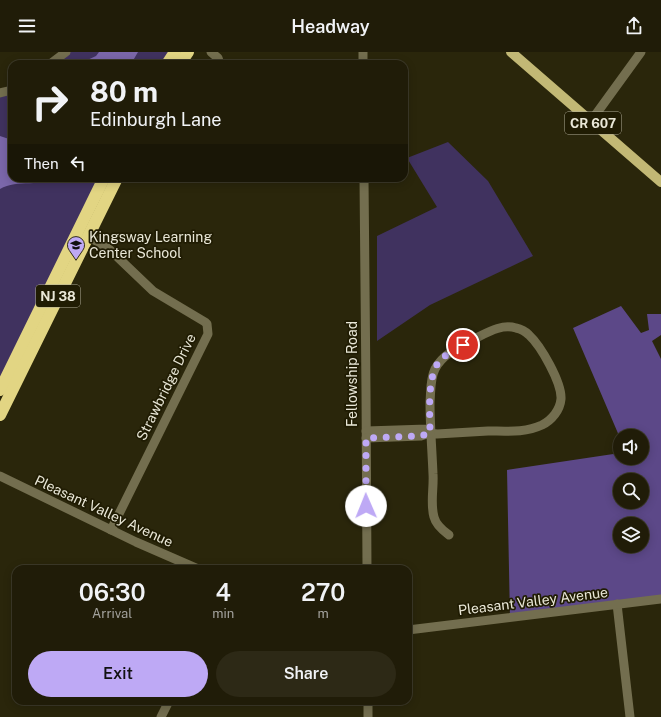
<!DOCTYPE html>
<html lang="en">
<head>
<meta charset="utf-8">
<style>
  :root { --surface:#201c08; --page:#2d2916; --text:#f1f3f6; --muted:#a2a19c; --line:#3d3a29; --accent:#bea9f5 }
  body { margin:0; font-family:"Public Sans",sans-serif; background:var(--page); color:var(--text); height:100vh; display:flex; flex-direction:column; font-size:15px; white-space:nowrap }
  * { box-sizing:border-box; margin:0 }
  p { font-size:13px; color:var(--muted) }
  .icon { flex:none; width:22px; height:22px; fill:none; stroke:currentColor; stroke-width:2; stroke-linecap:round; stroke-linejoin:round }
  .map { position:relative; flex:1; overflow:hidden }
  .side { position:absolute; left:12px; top:513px; width:400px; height:140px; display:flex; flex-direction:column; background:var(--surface); border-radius:12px; box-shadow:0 2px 10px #0003,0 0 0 1px var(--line) }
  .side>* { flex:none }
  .guide { position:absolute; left:8px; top:8px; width:400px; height:122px; border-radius:12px; box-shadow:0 2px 10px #0003,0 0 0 1px var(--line); background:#201c08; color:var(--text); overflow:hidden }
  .fabs { position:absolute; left:613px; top:377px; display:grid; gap:8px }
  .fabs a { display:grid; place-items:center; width:36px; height:36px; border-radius:50%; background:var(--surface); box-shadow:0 2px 10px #0003,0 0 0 1px var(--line); font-size:20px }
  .pin { position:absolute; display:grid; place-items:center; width:34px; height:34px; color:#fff; margin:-17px; border:2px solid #fff; border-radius:50%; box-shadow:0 1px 4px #0007 }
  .me { position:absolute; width:44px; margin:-22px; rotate:359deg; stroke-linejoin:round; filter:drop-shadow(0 0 3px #0008) }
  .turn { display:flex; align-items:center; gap:14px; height:84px; padding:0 16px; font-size:18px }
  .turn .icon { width:52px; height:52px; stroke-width:2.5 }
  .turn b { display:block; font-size:28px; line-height:34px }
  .then { display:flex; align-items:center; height:38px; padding:0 16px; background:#0003; gap:8px; font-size:15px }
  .eta { display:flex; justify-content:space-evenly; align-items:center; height:68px; text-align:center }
  .eta b { font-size:24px; font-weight:600; line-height:28px }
  .button { display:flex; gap:8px; margin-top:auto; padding:8px 16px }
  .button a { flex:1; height:46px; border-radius:24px; background:var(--accent); color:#111; font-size:16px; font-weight:600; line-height:46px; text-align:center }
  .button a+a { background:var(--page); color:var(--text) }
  header { display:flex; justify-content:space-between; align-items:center; height:52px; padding:0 16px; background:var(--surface); font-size:18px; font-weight:600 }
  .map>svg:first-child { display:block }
  .green { fill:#40325f }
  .forest { fill:#5c4888; fill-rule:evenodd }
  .water { fill:#7b67aa }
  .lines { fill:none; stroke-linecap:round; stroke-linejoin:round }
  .minor { stroke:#736e4f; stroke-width:9 }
  .major { stroke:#c2b875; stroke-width:10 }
  .highway { stroke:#e2d583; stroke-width:12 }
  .route { stroke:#bea9f5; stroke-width:7; stroke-dasharray:0 12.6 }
  .labels { text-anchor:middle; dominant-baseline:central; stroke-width:3.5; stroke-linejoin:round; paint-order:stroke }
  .shield { fill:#201c03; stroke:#adaa97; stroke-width:1 }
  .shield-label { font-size:13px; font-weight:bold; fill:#e9e7d7 }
  .poi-label { font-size:14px; fill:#e9e7d7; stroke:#201c03; text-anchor:start }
  .street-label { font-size:14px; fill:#e9e7d7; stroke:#201c03 }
</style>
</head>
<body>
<header><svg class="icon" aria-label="menu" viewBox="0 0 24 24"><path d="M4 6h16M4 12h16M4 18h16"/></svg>Headway<svg class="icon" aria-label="share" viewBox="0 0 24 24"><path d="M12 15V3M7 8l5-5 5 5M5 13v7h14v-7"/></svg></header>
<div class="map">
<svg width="661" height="665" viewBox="0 0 661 665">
  <rect width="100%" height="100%" fill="#2a260b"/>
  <g class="green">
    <polygon points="65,0 175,0 167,12 50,12"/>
    <polygon points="12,38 12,126 104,126 0,338 0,41"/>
    <polygon points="448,90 488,129 533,204 430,253 377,289 377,184 437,155 407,106"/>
  </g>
  <path class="forest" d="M 621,254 L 641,281 L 649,278 L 647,262 L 661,262 L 661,283 L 652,289 L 661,307 L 661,548 L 510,567 L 507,418 L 620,401 L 620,406 L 642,406 L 642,384 L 620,384 L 620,386 L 573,276 ZM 620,428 L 642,428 L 642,450 L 620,450 ZM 620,472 L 642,472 L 642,494 L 620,494 Z"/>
  <g class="water">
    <polygon points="99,0 138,0 131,12 84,12 83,10 96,4"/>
    <path d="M 0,84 L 12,88 L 12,126 L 60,126 C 41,135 18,127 0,137 Z"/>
  </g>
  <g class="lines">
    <g class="minor">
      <polyline points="211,0 218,6 220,12"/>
      <polyline points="50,12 66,0"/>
      <polyline points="363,12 363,0"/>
      <polyline points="0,41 12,38"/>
      <polyline points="591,69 641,0"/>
      <polyline points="364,126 366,339 367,517"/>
      <polyline points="88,184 109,197 153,239 205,270 207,272 208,282 111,478"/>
      <path d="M 366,379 L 427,377 L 430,381 L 437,382 C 454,381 471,380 488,379 C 506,379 525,381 542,373 C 552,368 560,358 561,347 C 562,331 541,294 529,283 C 525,279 521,277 516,276 C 503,272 490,279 478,285 C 463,293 443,301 435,317 C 430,327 431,339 430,350 C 430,374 432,398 433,422 C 434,436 430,451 434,465 C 436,473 442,478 449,483"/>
      <polyline points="366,386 421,384 430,381"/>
      <polyline points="0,424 136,490 198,517"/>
      <polyline points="617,552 630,665"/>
      <polyline points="408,578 661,547"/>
      <polyline points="368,649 368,665"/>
      <polyline points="161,665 169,649"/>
    </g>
    <polyline class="major" points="511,0 661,130"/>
    <g class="highway">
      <polyline points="167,12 175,0"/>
      <polyline points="180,12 188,0"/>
      <polyline points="0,338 104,126"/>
      <polyline points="0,363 117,126"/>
    </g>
  </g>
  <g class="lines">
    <path class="route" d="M 366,454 L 366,386 L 421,384 L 430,381 C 430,362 427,327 438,311 C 444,303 455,298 463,293"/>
  </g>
  <defs>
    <g id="school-pin" transform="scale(0.9)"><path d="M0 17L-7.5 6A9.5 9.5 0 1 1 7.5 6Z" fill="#bea9f5" stroke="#201c03"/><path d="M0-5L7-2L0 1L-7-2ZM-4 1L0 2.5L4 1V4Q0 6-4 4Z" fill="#111"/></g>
  </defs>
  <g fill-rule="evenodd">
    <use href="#school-pin" x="76" y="193"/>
  </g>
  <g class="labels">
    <g class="shield">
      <rect x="565" y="60" width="56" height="22" rx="3"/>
      <rect x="36" y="233" width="44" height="22" rx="3"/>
    </g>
    <g class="shield-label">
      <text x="593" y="71">CR 607</text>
      <text x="58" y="244">NJ 38</text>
    </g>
    <g class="poi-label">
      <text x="89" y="185">Kingsway Learning<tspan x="89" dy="16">Center School</tspan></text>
    </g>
    <g class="street-label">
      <text transform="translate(352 322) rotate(-90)">Fellowship Road</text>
      <text transform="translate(166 335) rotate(-64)">Strawbridge Drive</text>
      <text transform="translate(104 459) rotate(25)">Pleasant Valley Avenue</text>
      <text transform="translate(533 549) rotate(-7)">Pleasant Valley Avenue</text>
    </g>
  </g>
</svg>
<div class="fabs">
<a><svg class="icon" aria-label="sound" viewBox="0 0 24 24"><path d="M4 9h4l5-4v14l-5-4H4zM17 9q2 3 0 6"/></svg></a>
<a><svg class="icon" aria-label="search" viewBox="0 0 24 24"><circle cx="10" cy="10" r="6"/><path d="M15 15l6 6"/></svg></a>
<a><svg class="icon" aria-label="layers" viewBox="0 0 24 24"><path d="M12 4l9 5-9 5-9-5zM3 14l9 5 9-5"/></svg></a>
</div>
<div class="pin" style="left:463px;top:293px;background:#d93025"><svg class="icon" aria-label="arrive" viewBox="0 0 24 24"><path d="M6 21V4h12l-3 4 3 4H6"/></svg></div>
<svg class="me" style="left:366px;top:454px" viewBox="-20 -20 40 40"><circle r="19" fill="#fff"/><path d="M0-13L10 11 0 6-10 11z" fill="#bea9f5"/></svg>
<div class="guide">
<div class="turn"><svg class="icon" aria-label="right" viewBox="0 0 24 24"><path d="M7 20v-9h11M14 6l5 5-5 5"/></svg><div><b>80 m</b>Edinburgh Lane</div></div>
<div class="then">Then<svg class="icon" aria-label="left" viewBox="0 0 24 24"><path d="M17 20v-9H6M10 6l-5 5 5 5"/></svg></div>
</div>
<section class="side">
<div class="eta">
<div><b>06:30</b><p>Arrival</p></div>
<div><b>4</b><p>min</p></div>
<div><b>270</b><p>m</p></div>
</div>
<div class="button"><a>Exit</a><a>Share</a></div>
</section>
</div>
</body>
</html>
